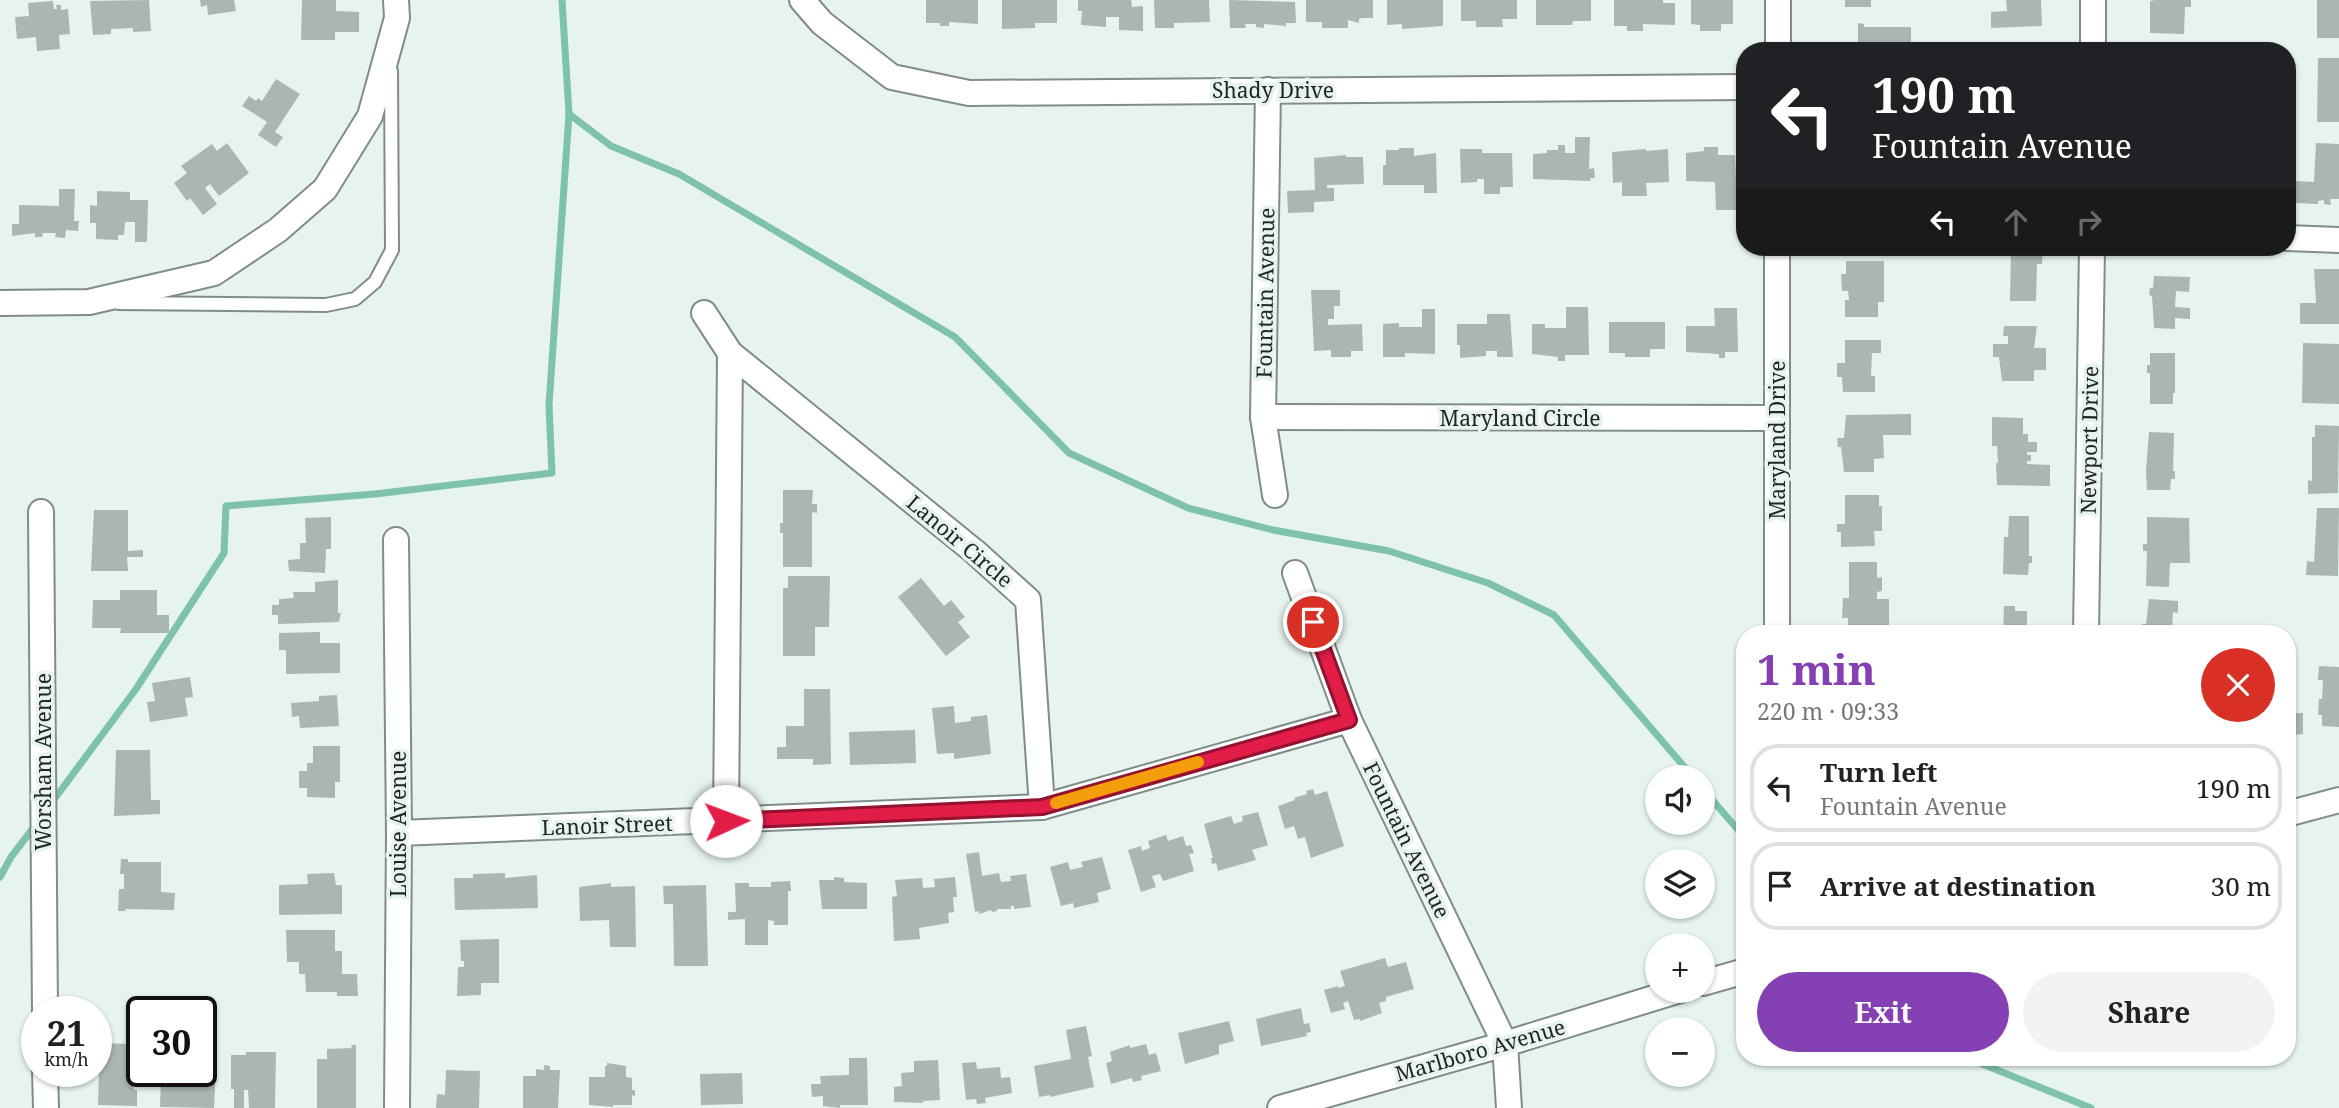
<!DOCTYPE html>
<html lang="en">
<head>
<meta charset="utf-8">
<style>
  :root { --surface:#fff; --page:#f2f2f2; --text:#222; --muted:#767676; --line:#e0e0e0; --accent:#8541b4 }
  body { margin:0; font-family:"Noto Serif",serif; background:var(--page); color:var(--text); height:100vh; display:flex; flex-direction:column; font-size:26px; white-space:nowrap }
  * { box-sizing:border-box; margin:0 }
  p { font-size:23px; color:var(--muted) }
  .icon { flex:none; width:38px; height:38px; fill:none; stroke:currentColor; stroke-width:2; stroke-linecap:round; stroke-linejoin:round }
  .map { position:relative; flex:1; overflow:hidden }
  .panel { position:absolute; left:1736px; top:625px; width:560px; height:441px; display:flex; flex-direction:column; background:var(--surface); border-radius:28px; box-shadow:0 2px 5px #0004 }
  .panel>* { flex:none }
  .top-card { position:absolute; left:1736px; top:42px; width:560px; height:214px; border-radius:28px; box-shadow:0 2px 5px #0004; background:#202124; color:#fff; overflow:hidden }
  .fabs { position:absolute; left:1645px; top:765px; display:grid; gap:14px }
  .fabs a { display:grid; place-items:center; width:70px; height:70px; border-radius:50%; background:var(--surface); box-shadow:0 2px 5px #0004; font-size:35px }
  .speed { position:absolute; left:21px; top:996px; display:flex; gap:14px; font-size:35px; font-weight:700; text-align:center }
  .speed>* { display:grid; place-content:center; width:91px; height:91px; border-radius:50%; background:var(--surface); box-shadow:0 2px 5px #0004; line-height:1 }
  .speed small { font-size:18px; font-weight:400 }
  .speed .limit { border:4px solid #111; border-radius:10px; background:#fff; color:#111 }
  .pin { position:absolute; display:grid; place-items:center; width:60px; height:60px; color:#fff; margin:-30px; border:4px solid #fff; border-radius:50%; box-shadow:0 2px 7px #0007 }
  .me { position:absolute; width:77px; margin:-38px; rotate:88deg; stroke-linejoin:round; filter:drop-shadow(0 0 5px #0008) }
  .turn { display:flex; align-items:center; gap:24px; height:147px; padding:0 21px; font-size:32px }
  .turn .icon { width:91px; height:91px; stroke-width:2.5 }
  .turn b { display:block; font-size:49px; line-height:60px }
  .lanes { display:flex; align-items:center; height:66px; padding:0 21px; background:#0003; justify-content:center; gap:35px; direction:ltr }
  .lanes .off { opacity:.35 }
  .round { display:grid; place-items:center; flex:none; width:74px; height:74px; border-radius:37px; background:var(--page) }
  .overview { display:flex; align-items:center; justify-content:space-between; height:119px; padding:0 21px }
  h1 { font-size:42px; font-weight:700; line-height:52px; color:var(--accent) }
  .action { display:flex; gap:14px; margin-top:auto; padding:14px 21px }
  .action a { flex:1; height:80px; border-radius:42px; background:var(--accent); color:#fff; font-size:28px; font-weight:700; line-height:80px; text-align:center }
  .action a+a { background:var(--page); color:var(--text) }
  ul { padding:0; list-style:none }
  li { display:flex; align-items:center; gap:21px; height:88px; margin:0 14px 10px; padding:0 7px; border:4px solid var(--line); border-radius:28px }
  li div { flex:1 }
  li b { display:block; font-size:26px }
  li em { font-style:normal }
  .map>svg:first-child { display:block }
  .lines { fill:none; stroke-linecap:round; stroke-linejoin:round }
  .stream { stroke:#7ec2ad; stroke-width:7 }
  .building { fill:#aab6b2 }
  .lane-casing { stroke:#808c88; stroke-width:16 }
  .street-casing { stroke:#808c88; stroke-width:28 }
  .lane { stroke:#fff; stroke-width:12 }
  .street { stroke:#fff; stroke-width:24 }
  .route-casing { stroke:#92132f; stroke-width:18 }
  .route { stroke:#e11d48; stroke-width:12 }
  .slow { stroke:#f59e0b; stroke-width:12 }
  .labels { text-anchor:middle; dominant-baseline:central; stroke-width:7; stroke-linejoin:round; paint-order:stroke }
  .street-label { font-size:21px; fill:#212624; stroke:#e6f3ef }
</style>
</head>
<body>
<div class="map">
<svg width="2339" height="1108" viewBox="0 0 2339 1108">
  <rect width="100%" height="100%" fill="#e6f3ef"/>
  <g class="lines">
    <g class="stream">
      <polyline points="569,114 611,146 679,174 955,337 1069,453 1188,508 1273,530 1389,551 1488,583 1554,615 1693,777"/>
      <polyline points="1703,789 1745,838"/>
      <polyline points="50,805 136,689 224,553 226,506 375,494 552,473 549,405 569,114 562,0"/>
      <polyline points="0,877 11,857 37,823"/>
      <polyline points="1965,1057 2091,1108"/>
    </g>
  </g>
  <g class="building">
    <polygon points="149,0 151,31 133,32 133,28 111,29 111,34 93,35 90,1"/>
    <polygon points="200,0 234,0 236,11 208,15 207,5 201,7"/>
    <polygon points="302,0 336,0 336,11 359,12 359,32 335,32 335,40 301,40"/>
    <polygon points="926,0 978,0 978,24 949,22 949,26 940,26 940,23 926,23"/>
    <polygon points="1002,0 1057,0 1057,23 1035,23 1035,28 1002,29"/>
    <polygon points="1078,0 1131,0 1132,7 1143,6 1143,31 1119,30 1119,17 1106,17 1106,27 1081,25 1082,11 1078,11"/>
    <polygon points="1154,0 1209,0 1210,22 1174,23 1174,28 1155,28"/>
    <polygon points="1229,0 1295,2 1296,23 1286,23 1286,26 1264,24 1264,28 1256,27 1256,24 1245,24 1246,28 1230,28"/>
    <polygon points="1306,0 1373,0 1373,18 1362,18 1359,19 1359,23 1348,20 1348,28 1322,28 1322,22 1306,22"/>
    <polygon points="1387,0 1443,0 1443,26 1402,29 1402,24 1387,25"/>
    <polygon points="1461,0 1517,0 1517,19 1502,19 1503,27 1476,27 1476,21 1461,21"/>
    <polygon points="1536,0 1591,0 1591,21 1573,21 1572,25 1536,25"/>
    <polygon points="1614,0 1663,0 1663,3 1675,3 1675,25 1643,24 1643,31 1627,31 1627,26 1614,26"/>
    <polygon points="1691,0 1733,0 1733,24 1721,24 1721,31 1700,31 1700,25 1691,24"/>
    <rect x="1845" y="0" width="26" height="7"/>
    <polygon points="2006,0 2041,0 2042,26 1991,28 1991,12 2007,11"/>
    <polygon points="2155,0 2191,0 2191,7 2185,7 2184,34 2150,33 2150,1"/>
    <rect x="2317" y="0" width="22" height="38"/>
    <polygon points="53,1 54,9 57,9 56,5 61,5 61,10 68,9 70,34 59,35 60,49 37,51 36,37 17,39 15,17 29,16 28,3"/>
    <polygon points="1858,23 1864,24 1864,27 1911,27 1911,42 1898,42 1898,51 1858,51"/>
    <rect x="2009" y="48" width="30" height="3"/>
    <polygon points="2318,58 2339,58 2339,122 2317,122"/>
    <polygon points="276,79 300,94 275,132 283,137 276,147 258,135 267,122 242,106 249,96 256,101 258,98 262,101"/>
    <polygon points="1575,137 1590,137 1589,169 1594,168 1595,178 1590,178 1591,181 1533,179 1533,154 1547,153 1547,150 1558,150 1558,145 1565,145 1565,153 1575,153"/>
    <polygon points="227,143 249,173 219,196 210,184 205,188 217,204 203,215 190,198 187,201 174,183 187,173 181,166 212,144 217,151"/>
    <polygon points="2316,143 2339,144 2339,199 2330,199 2331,205 2324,204 2324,200 2318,201 2318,204 2295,203 2296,181 2314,182"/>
    <polygon points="1704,147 1718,147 1718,155 1735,155 1736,180 1742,180 1742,187 1738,187 1738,210 1716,210 1715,182 1686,181 1686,153 1704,151"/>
    <polygon points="1399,148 1414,148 1414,156 1436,153 1437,193 1424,193 1424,185 1383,185 1383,165 1386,165 1386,150 1399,150"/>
    <polygon points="1460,149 1482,149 1482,153 1512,153 1513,187 1500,187 1500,194 1484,194 1484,179 1477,179 1477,182 1461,183"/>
    <polygon points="1646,149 1646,151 1668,149 1669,182 1646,183 1647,196 1622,196 1622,182 1613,183 1612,152"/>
    <polygon points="1346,155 1346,157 1363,157 1364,184 1327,185 1327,188 1334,188 1334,201 1314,202 1314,212 1288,213 1287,191 1315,190 1314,158"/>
    <polygon points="59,189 75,189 74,221 79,221 78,231 66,230 65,238 55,237 56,233 43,233 42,237 35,237 35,233 12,236 12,224 19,224 19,205 59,206"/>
    <polygon points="97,191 130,192 130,200 148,200 147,242 135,242 135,222 125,222 124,235 118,235 118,240 96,239 96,223 90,223 90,205 97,206"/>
    <polygon points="2011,247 2043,247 2042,264 2037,264 2036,301 2010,301"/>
    <polygon points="1846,261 1884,261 1884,302 1878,302 1878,317 1845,317 1845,300 1849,300 1848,291 1842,291 1841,274 1846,274"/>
    <polygon points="2314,269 2339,269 2339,324 2300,324 2300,303 2316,303"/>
    <polygon points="2154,276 2190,277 2189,292 2176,291 2175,307 2190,308 2190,319 2175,318 2175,329 2154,328 2152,296 2149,295 2150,288 2153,288"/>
    <polygon points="1311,290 1340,290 1340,306 1334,306 1334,319 1328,319 1328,325 1362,324 1363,351 1351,351 1351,357 1331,357 1331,350 1314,351"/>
    <polygon points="1566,307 1588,307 1589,355 1565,355 1565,361 1558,361 1558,357 1532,354 1532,324 1545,324 1545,328 1566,328"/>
    <polygon points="1714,308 1737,308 1738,352 1725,352 1725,358 1719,358 1719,354 1686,352 1686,326 1715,326"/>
    <polygon points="1422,309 1435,309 1435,354 1405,353 1405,357 1383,357 1383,324 1399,323 1399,327 1422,327"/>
    <polygon points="1487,314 1510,314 1513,357 1497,357 1497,351 1486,351 1486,356 1460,358 1460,345 1457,345 1457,324 1487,324"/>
    <polygon points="1609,322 1665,322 1665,349 1650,349 1650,357 1625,357 1625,353 1609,353"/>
    <polygon points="2004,326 2037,326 2034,348 2046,348 2046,370 2034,370 2034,381 2002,381 1999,357 1993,357 1993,344 2008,344 2008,336 2003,336"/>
    <polygon points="1845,340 1881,340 1881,353 1872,353 1871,376 1875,376 1875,392 1843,392 1842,377 1837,377 1837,363 1845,363"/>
    <polygon points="2303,343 2339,344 2339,404 2302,403"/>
    <polygon points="2150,353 2175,353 2175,393 2173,393 2173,404 2150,404 2150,373 2147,373 2147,365 2150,365"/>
    <polygon points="1911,414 1911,435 1883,435 1884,458 1874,459 1874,472 1844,472 1841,447 1838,447 1837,438 1844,438 1846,415"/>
    <polygon points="1992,417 2023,418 2023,434 2028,434 2028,442 2037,442 2037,452 2027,452 2027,455 2031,455 2031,461 2027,461 2027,464 2050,465 2050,486 1997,485 1996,464 1998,462 1997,446 1992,446"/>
    <polygon points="2315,425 2339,426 2338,493 2308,494 2308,480 2312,481 2312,437 2315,437"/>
    <polygon points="2149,432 2174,433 2173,471 2175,471 2175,479 2171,479 2170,490 2147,490 2146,471"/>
    <polygon points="783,490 813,490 812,504 817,504 817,513 812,512 812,567 783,567 783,533 780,533 780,523 783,523"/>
    <polygon points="1845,495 1879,495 1879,506 1882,506 1882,531 1874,531 1875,546 1841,547 1841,532 1837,532 1837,524 1845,524"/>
    <polygon points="2317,508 2339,508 2338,576 2306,575 2307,561 2314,562"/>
    <polygon points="94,510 128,510 128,551 143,550 143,557 127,557 128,571 91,571"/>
    <polygon points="2009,516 2029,516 2029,556 2032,556 2032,563 2029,563 2028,575 2003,574 2004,537 2008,537"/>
    <polygon points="331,517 331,549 326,549 325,573 289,571 288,560 300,559 300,543 306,543 305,518"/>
    <polygon points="2147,517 2189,518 2190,563 2170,563 2169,587 2146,586 2147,551 2143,551 2143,544 2147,544"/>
    <polygon points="1849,562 1877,562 1877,578 1882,577 1882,591 1877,592 1877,599 1889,599 1889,633 1848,634 1848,618 1842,618 1843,598 1849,598"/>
    <polygon points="788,576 830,576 829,627 815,627 815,656 783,656 783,588 788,588"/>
    <polygon points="921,578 944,606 951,600 965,617 958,622 970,637 946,656 898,597"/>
    <polygon points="338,580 338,613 341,613 339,622 278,624 278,615 272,615 272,605 279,605 279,599 294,598 293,592 315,592 315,582"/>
    <polygon points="120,590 157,590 157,615 169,615 169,633 120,633 121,628 92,628 93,600 120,600"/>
    <polygon points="2149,599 2178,601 2178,613 2173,612 2172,634 2148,634 2148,631 2142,631 2142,624 2146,624"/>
    <polygon points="2004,606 2015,606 2015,611 2027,611 2027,628 2031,628 2031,634 2003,634"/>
    <polygon points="320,632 320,643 340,643 340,673 286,674 286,650 279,650 279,633"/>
    <polygon points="2319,666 2339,667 2339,727 2322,726 2322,715 2318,715 2319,699 2322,699 2323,680 2318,680"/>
    <polygon points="190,677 193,697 185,698 188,716 150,722 147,702 155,701 152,683"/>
    <polygon points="804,689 830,689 831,764 813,765 813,759 777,759 777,747 786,747 786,726 804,726"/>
    <polygon points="337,695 339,726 300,728 299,716 292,717 291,703 319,701 319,696"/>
    <polygon points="954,706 955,723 971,721 971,717 987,715 991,754 954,759 954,753 937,754 932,708"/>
    <polygon points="2287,709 2294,709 2294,713 2303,713 2303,734 2287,736"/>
    <polygon points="915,730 916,763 850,765 849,732"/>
    <polygon points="313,746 340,746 340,782 335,782 335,798 307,797 307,788 299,788 299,771 307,771 307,763 313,763"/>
    <polygon points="116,750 150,750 151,800 160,800 160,814 114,816"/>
    <polygon points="1313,789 1315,795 1327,791 1344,846 1311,858 1305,837 1298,839 1294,826 1285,829 1278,806 1295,800 1294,798 1307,794 1306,791"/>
    <polygon points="1258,812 1268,845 1252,850 1256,860 1218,871 1216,863 1212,864 1211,858 1213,858 1204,824 1231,816 1234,824 1243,821 1242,816"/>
    <polygon points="1166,835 1168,841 1183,836 1186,846 1191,845 1194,853 1189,854 1194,871 1163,881 1160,874 1152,876 1156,887 1141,892 1128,850 1141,846 1142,851 1150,848 1148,841"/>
    <polygon points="979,852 982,876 999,873 1001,882 1011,881 1010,876 1026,874 1031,907 1014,909 1014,906 1011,906 1011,909 997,909 997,911 992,912 991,910 979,914 979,911 975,912 966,854"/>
    <polygon points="1102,857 1111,889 1097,893 1099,902 1074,908 1073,903 1061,906 1050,867 1068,862 1070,870 1083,867 1081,862"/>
    <polygon points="121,859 128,859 128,862 161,862 161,892 175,893 174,910 125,909 126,911 118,911 119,889 124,889 124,874 120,874"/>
    <polygon points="334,873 336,885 342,885 342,914 279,915 279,885 308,884 307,874"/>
    <polygon points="505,873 505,878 537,875 538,908 455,910 454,878 473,878 473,874"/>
    <polygon points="834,877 844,878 844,882 867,883 867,909 822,909 819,880 834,880"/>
    <polygon points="955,877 957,897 953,897 954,912 948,913 949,923 919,928 920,939 894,941 892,897 897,896 895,880 922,878 923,888 935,887 934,879"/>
    <polygon points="790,881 791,891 788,891 788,925 774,925 774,921 768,920 768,945 745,945 745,919 728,920 728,912 736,912 735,883 749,883 749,887 771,887 771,882"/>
    <polygon points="611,883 611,887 635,886 636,947 610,947 609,920 580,921 579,887"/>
    <polygon points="706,885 708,966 674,966 673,904 664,904 663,886"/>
    <polygon points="286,930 335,930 335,951 342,951 342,974 357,974 358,996 337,996 337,992 306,992 305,974 299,974 299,962 287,962"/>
    <polygon points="499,939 499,983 481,983 481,995 457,996 458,967 464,967 464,961 461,961 460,940"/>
    <polygon points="1385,958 1388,967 1406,962 1414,989 1386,997 1386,1001 1379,1003 1382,1013 1360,1021 1360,1019 1354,1020 1348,1001 1343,1003 1345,1009 1331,1013 1324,990 1338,986 1338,988 1345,986 1340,971"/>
    <polygon points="1301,1008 1304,1024 1309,1023 1311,1032 1306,1033 1307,1036 1261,1046 1256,1019"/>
    <polygon points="1229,1021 1234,1041 1219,1045 1219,1054 1185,1064 1178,1033"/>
    <polygon points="1086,1026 1092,1056 1088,1057 1094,1087 1050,1097 1050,1095 1039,1097 1034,1066 1071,1059 1066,1030"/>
    <polygon points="100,1043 130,1044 130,1080 134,1080 134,1090 137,1090 137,1106 98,1105 99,1069 96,1069 96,1052 99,1052"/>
    <polygon points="1146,1044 1149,1055 1156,1053 1161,1071 1141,1076 1142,1080 1133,1082 1132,1078 1111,1084 1106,1063 1112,1061 1110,1052 1130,1045 1130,1048"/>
    <polygon points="351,1045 356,1045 356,1108 317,1108 317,1059 327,1059 327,1049 352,1048"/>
    <polygon points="246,1052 276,1052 275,1108 249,1108 248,1090 244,1090 244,1108 234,1108 234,1089 231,1089 231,1055 246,1055"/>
    <polygon points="849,1058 867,1058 868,1105 840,1105 840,1108 823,1106 823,1096 812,1097 811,1084 821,1084 820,1076 849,1075"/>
    <polygon points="938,1060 940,1100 923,1101 923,1103 894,1102 894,1087 902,1086 901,1073 914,1072 914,1061"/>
    <polygon points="976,1062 977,1069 1000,1067 1001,1078 1010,1077 1012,1093 985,1098 986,1103 977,1104 976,1099 966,1100 962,1063"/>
    <polygon points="607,1063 626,1066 626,1077 632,1078 632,1090 635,1090 635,1096 632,1095 632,1105 613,1105 613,1107 589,1105 589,1077 605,1077 605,1066 607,1066"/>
    <polygon points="201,1065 216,1066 214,1108 160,1107 161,1073 201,1071"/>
    <polygon points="544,1065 550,1066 550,1070 560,1070 558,1108 523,1108 523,1076 536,1076 536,1069 544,1070"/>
    <polygon points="446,1070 480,1071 479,1108 436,1108 437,1094 445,1095"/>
    <polygon points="742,1073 743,1104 701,1105 700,1074"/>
  </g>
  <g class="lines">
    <g class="lane-casing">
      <polyline id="lane" points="118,303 326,305 355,299 375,282 392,250 391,71"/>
    </g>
    <g class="street-casing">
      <g id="street">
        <polyline points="802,0 822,23 892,77 969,93 1745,87"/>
        <polyline points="1778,51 1778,0"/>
        <polyline points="2093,51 2093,0"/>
        <polyline points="1268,90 1263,417 1275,495"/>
        <polyline points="2287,238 2339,240"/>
        <polyline points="0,303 89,302 214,273 278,230 325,189 370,116 397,18 396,0"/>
        <polyline points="704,313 730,353 726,821"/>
        <polyline points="730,353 975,552 1028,600 1042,807"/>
        <polyline points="1263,417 1776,418"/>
        <polyline points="41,512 45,1012"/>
        <polyline points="396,540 399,833 397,1108"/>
        <polyline points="1295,573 1349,720 1505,1044 1509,1108"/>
        <polyline points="1777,634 1777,247"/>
        <polyline points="2086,634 2092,247"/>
        <polyline points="2287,814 2339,800"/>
        <polyline points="399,833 1042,807 1349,720"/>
        <polyline points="1703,983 1745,971"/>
        <polyline points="45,1071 46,1108"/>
        <polyline points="1280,1108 1505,1044 1680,990"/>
      </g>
    </g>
    <use href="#lane" class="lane"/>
    <use href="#street" class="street"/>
  </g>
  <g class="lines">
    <g class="route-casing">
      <polyline id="route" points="726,821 1042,807 1349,720 1313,622"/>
    </g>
    <use href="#route" class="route"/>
    <polyline class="slow" points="1056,803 1198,762"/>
  </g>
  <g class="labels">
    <g class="street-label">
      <text x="1273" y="90">Shady Drive</text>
      <text transform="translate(1265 293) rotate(-89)">Fountain Avenue</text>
      <text x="1520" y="418">Maryland Circle</text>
      <text transform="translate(1777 440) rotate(-90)">Maryland Drive</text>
      <text transform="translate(2089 440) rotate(-89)">Newport Drive</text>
      <text transform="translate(960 541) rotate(40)">Lanoir Circle</text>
      <text transform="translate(43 762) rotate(-90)">Worsham Avenue</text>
      <text transform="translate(398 824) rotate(-90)">Louise Avenue</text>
      <text transform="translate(607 825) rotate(-2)">Lanoir Street</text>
      <text transform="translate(1407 840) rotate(64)">Fountain Avenue</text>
      <text transform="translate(1480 1050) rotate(-16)">Marlboro Avenue</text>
    </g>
  </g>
</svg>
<div class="fabs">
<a><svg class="icon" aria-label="sound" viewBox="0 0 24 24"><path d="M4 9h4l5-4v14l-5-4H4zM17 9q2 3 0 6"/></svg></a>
<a><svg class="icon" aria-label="layers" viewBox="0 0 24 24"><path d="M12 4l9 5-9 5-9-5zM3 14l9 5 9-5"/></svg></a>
<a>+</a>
<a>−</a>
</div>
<div class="speed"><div>21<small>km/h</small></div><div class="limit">30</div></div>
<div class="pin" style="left:1313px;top:622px;background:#d93025"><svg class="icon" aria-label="arrive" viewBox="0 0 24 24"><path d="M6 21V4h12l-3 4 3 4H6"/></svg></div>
<svg class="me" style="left:726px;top:821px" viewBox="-20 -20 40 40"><circle r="19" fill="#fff"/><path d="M0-13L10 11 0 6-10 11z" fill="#e11d48"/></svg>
<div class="top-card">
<div class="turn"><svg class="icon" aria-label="left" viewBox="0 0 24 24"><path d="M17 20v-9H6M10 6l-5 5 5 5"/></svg><div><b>190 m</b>Fountain Avenue</div></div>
<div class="lanes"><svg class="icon" aria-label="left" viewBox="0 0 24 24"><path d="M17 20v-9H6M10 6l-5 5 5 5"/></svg><svg class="icon off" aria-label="ahead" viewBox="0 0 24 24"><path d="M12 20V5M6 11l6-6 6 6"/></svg><svg class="icon off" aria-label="right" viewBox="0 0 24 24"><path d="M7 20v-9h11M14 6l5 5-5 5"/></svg></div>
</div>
<section class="panel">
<div class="overview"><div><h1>1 min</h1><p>220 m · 09:33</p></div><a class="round" style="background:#d93025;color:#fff"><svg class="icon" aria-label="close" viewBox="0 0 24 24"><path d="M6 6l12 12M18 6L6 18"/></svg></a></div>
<ul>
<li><svg class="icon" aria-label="left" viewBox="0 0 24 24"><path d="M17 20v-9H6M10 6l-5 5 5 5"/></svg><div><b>Turn left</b><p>Fountain Avenue</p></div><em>190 m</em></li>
<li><svg class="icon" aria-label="arrive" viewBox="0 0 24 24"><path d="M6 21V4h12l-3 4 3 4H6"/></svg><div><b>Arrive at destination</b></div><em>30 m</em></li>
</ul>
<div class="action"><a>Exit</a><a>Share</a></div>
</section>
</div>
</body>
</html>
